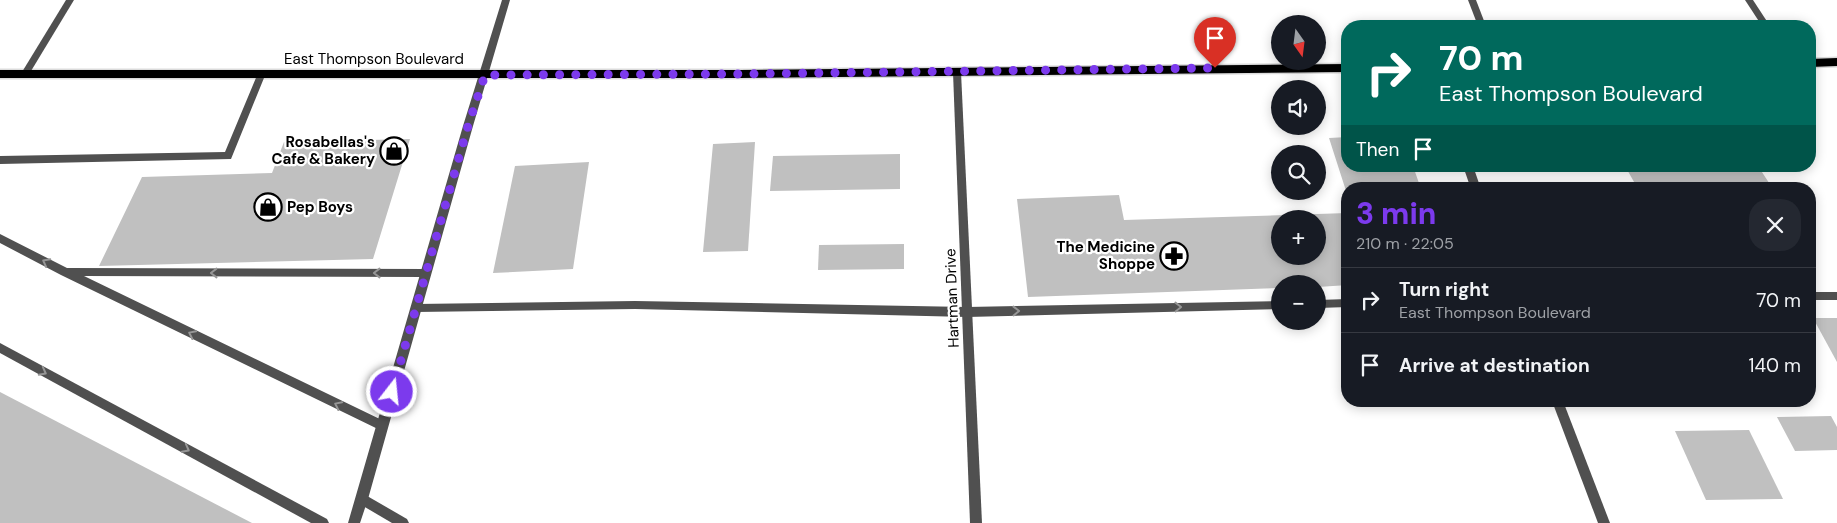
<!DOCTYPE html>
<html lang="en">
<head>
<meta charset="utf-8">
<style>
  :root { --surface:#171b24; --page:#242831; --text:#f1f3f6; --muted:#9ea1a6; --line:#363941; --accent:#7c3aed }
  body { margin:0; font-family:"DM Sans",sans-serif; background:var(--page); color:var(--text); height:100vh; display:flex; flex-direction:column; font-size:19px; white-space:nowrap }
  * { box-sizing:border-box; margin:0 }
  p { font-size:16px; color:var(--muted) }
  .icon { flex:none; width:28px; height:28px; fill:none; stroke:currentColor; stroke-width:2; stroke-linecap:round; stroke-linejoin:round }
  .map { position:relative; flex:1; overflow:hidden }
  .details { position:absolute; left:1341px; top:182px; width:475px; height:225px; display:flex; flex-direction:column; background:var(--surface); border-radius:20px; box-shadow:0 2px 12px #0003 }
  .details>* { flex:none }
  .banner { position:absolute; left:1341px; top:20px; width:475px; height:152px; border-radius:20px; box-shadow:0 2px 12px #0003; background:#00695c; color:#fff; overflow:hidden }
  .needle { width:32px; rotate:166deg }
  .controls { position:absolute; left:1271px; top:15px; display:grid; gap:10px }
  .controls a { display:grid; place-items:center; width:55px; height:55px; border-radius:50%; background:var(--surface); box-shadow:0 2px 12px #0003; font-size:25px }
  .pin { position:absolute; display:grid; place-items:center; width:42px; height:42px; color:#fff; margin:-51px -21px; border-radius:50% 50% 50% 0; rotate:-45deg; box-shadow:0 0 5px #0007 }
  .pin .icon { rotate:45deg }
  .me { position:absolute; width:55px; margin:-28px; rotate:16deg; stroke-linejoin:round; filter:drop-shadow(0 0 4px #0008) }
  .turn { display:flex; align-items:center; gap:18px; height:105px; padding:0 15px; font-size:22px }
  .turn .icon { width:65px; height:65px; stroke-width:2.5 }
  .turn b { display:block; font-size:35px; line-height:42px }
  .then { display:flex; align-items:center; height:48px; padding:0 15px; background:#0003; gap:10px; font-size:19px }
  .round { display:grid; place-items:center; flex:none; width:52px; height:52px; border-radius:20px; background:var(--page) }
  .head { display:flex; align-items:center; justify-content:space-between; height:85px; padding:0 15px }
  h1 { font-size:30px; font-weight:800; line-height:38px; color:var(--accent) }
  ul { padding:0; list-style:none }
  li { display:flex; align-items:center; gap:15px; height:65px; padding:0 15px; border-top:1px solid var(--line) }
  li div { flex:1 }
  li b { display:block; font-size:19px }
  li em { font-style:normal }
  .map>svg:first-child { display:block }
  .building { fill:#c0c0c0; fill-rule:evenodd }
  .lines { fill:none; stroke-linecap:round; stroke-linejoin:round }
  .primary-casing { stroke:#dbdbdb; stroke-width:3 }
  .lane { fill:#505050; fill-rule:evenodd }
  .street { fill:#505050; fill-rule:evenodd }
  .primary { fill:#000; fill-rule:evenodd }
  .oneway { stroke:#969696 }
  .route { stroke:#7c3aed; stroke-width:9; stroke-dasharray:0 16.2 }
  .labels { text-anchor:middle; dominant-baseline:central; stroke-width:4.5; stroke-linejoin:round; paint-order:stroke }
  .street-label { font-size:15px; fill:#000; stroke:#fff }
  .poi-label { font-size:15px; font-weight:bold; fill:#000; stroke:#fff; text-anchor:end }
</style>
</head>
<body>
<div class="map">
<svg width="1837" height="523" viewBox="0 0 1837 523">
  <rect width="100%" height="100%" fill="#fff"/>
  <g class="building">
    <polygon points="1348,137 1348,166 1413,166 1421,189 1348,189 1347,194 1329,138"/>
    <polygon points="410,139 373,259 99,266 142,177 272,173 284,142"/>
    <polygon points="755,142 748,251 703,252 713,144"/>
    <polygon points="900,154 900,189 770,191 773,156"/>
    <polygon points="589,162 573,269 493,273 515,166"/>
    <polygon points="1625,166 1758,166 1773,189 1688,189 1687,187 1638,189"/>
    <path d="M 1119,195 L 1124,220 L 1348,213 L 1348,285 L 1318,287 L 1318,284 L 1280,284 L 1280,288 L 1028,297 L 1017,199 ZM 1280,219 L 1318,219 L 1318,256 L 1280,256 Z"/>
    <polygon points="904,244 904,269 818,270 819,245"/>
    <polygon points="1813,318 1837,318 1837,362"/>
    <polygon points="0,392 252,523 0,523"/>
    <polygon points="1688,401 1748,401 1749,405 1690,406"/>
    <polygon points="1831,416 1837,427 1837,450 1795,451 1777,417"/>
    <polygon points="1749,430 1783,499 1706,500 1675,431"/>
  </g>
  <g class="lines">
    <g class="primary-casing">
      <g id="primary">
        <polygon points="1837,58 1837,66 1810,67 1810,59"/>
        <polygon points="1348,64 1348,72 740,78 0,78 0,70 740,70"/>
      </g>
    </g>
    <g class="lane">
      <polygon points="66,0 74,0 28,76 22,76 21,74 22,72"/>
      <polygon points="1468,0 1476,0 1486,26 1478,26"/>
      <polygon points="262,70 266,73 231,159 0,164 0,156 225,152 258,73"/>
      <polygon points="0,234 67,268 426,269 430,270 431,273 430,276 426,277 84,276 386,422 388,426 386,430 382,431 61,275 0,243"/>
      <rect x="1810" y="292" width="27" height="8"/>
      <polygon points="1348,299 1348,307 1318,308 1318,300"/>
      <polygon points="635,301 967,307 1280,301 1280,309 967,317 635,309 416,312 412,311 411,308 412,305 416,304"/>
      <polygon points="0,343 327,519 329,523 311,523 0,353"/>
      <polygon points="362,493 407,519 409,523 392,523 358,503 356,499 358,495"/>
    </g>
    <g class="street">
      <polygon points="502,0 510,0 473,126 368,499 360,523 348,523 463,126"/>
      <polygon points="1745,0 1753,0 1770,26 1762,26"/>
      <polygon points="957,69 961,72 982,523 970,523 953,72"/>
      <polygon points="1463,166 1473,166 1481,189 1471,189"/>
      <polygon points="1552,401 1563,401 1610,523 1598,523"/>
    </g>
    <use href="#primary" class="primary"/>
  </g>
  <defs><path id="oneway-chevron" d="M-2-3.5L2.5 0L-2 3.5" fill="none" stroke-width="1.6" stroke-linecap="round" stroke-linejoin="round" transform="scale(1.25)"/></defs>
  <g class="oneway">
    <use href="#oneway-chevron" transform="translate(46 262) rotate(-152)"/>
    <use href="#oneway-chevron" transform="translate(214 273) rotate(-180)"/>
    <use href="#oneway-chevron" transform="translate(377 273) rotate(-180)"/>
    <use href="#oneway-chevron" transform="translate(1178 307) rotate(-1)"/>
    <use href="#oneway-chevron" transform="translate(1016 311) rotate(-1)"/>
    <use href="#oneway-chevron" transform="translate(192 334) rotate(-154)"/>
    <use href="#oneway-chevron" transform="translate(43 372) rotate(28)"/>
    <use href="#oneway-chevron" transform="translate(338 405) rotate(-154)"/>
    <use href="#oneway-chevron" transform="translate(186 449) rotate(28)"/>
  </g>
  <g class="lines">
    <polyline class="route" points="392,392 468,126 485,75 740,74 1215,68"/>
  </g>
  <defs>
    <g id="shop-ring" transform="scale(1.4375)"><circle r="9.5" fill="#fff" stroke="#000" stroke-width="1.5"/><path d="M-5-2.5h2.3a2.7 3.5 0 0 1 5.4 0H5L5.5 6h-11ZM-1.5-2.5h3a1.5 2.3 0 0 0-3 0Z" fill="#000"/></g>
    <g id="pharmacy-ring" transform="scale(1.4375)"><circle r="9.5" fill="#fff" stroke="#000" stroke-width="1.5"/><path d="M-2-6h4v4h4v4h-4v4h-4v-4h-4v-4h4Z" fill="#000"/></g>
  </defs>
  <g fill-rule="evenodd">
    <use href="#shop-ring" x="394" y="151"/>
    <use href="#shop-ring" x="268" y="207"/>
    <use href="#pharmacy-ring" x="1174" y="256"/>
  </g>
  <g class="labels">
    <g class="street-label">
      <text x="374" y="59">East Thompson Boulevard</text>
      <text transform="translate(952 298) rotate(-92)">Hartman Drive</text>
    </g>
    <g class="poi-label">
      <text x="375" y="142">Rosabellas's<tspan x="375" dy="17">Cafe &amp; Bakery</tspan></text>
      <text x="287" y="207" text-anchor="start">Pep Boys</text>
      <text x="1155" y="247">The Medicine<tspan x="1155" dy="17">Shoppe</tspan></text>
    </g>
  </g>
</svg>
<div class="controls">
<a><svg class="needle" viewBox="-14 -14 28 28"><path d="M0-13l5 13h-10z" fill="#e53935"/><path d="M0 13l5-13h-10z" fill="#9ea1a6"/></svg></a>
<a><svg class="icon" aria-label="sound" viewBox="0 0 24 24"><path d="M4 9h4l5-4v14l-5-4H4zM17 9q2 3 0 6"/></svg></a>
<a><svg class="icon" aria-label="search" viewBox="0 0 24 24"><circle cx="10" cy="10" r="6"/><path d="M15 15l6 6"/></svg></a>
<a>+</a>
<a>−</a>
</div>
<div class="pin" style="left:1215px;top:68px;background:#d93025"><svg class="icon" aria-label="arrive" viewBox="0 0 24 24"><path d="M6 21V4h12l-3 4 3 4H6"/></svg></div>
<svg class="me" style="left:392px;top:392px" viewBox="-20 -20 40 40"><circle r="17" fill="#7c3aed" stroke="#fff" stroke-width="3"/><path d="M0-11L8 9 0 5-8 9z" fill="#fff"/></svg>
<div class="banner">
<div class="turn"><svg class="icon" aria-label="right" viewBox="0 0 24 24"><path d="M7 20v-9h11M14 6l5 5-5 5"/></svg><div><b>70 m</b>East Thompson Boulevard</div></div>
<div class="then">Then<svg class="icon" aria-label="arrive" viewBox="0 0 24 24"><path d="M6 21V4h12l-3 4 3 4H6"/></svg></div>
</div>
<section class="details">
<div class="head"><div><h1>3 min</h1><p>210 m · 22:05</p></div><a class="round"><svg class="icon" aria-label="close" viewBox="0 0 24 24"><path d="M6 6l12 12M18 6L6 18"/></svg></a></div>
<ul>
<li><svg class="icon" aria-label="right" viewBox="0 0 24 24"><path d="M7 20v-9h11M14 6l5 5-5 5"/></svg><div><b>Turn right</b><p>East Thompson Boulevard</p></div><em>70 m</em></li>
<li><svg class="icon" aria-label="arrive" viewBox="0 0 24 24"><path d="M6 21V4h12l-3 4 3 4H6"/></svg><div><b>Arrive at destination</b></div><em>140 m</em></li>
</ul>
</section>
</div>
</body>
</html>
